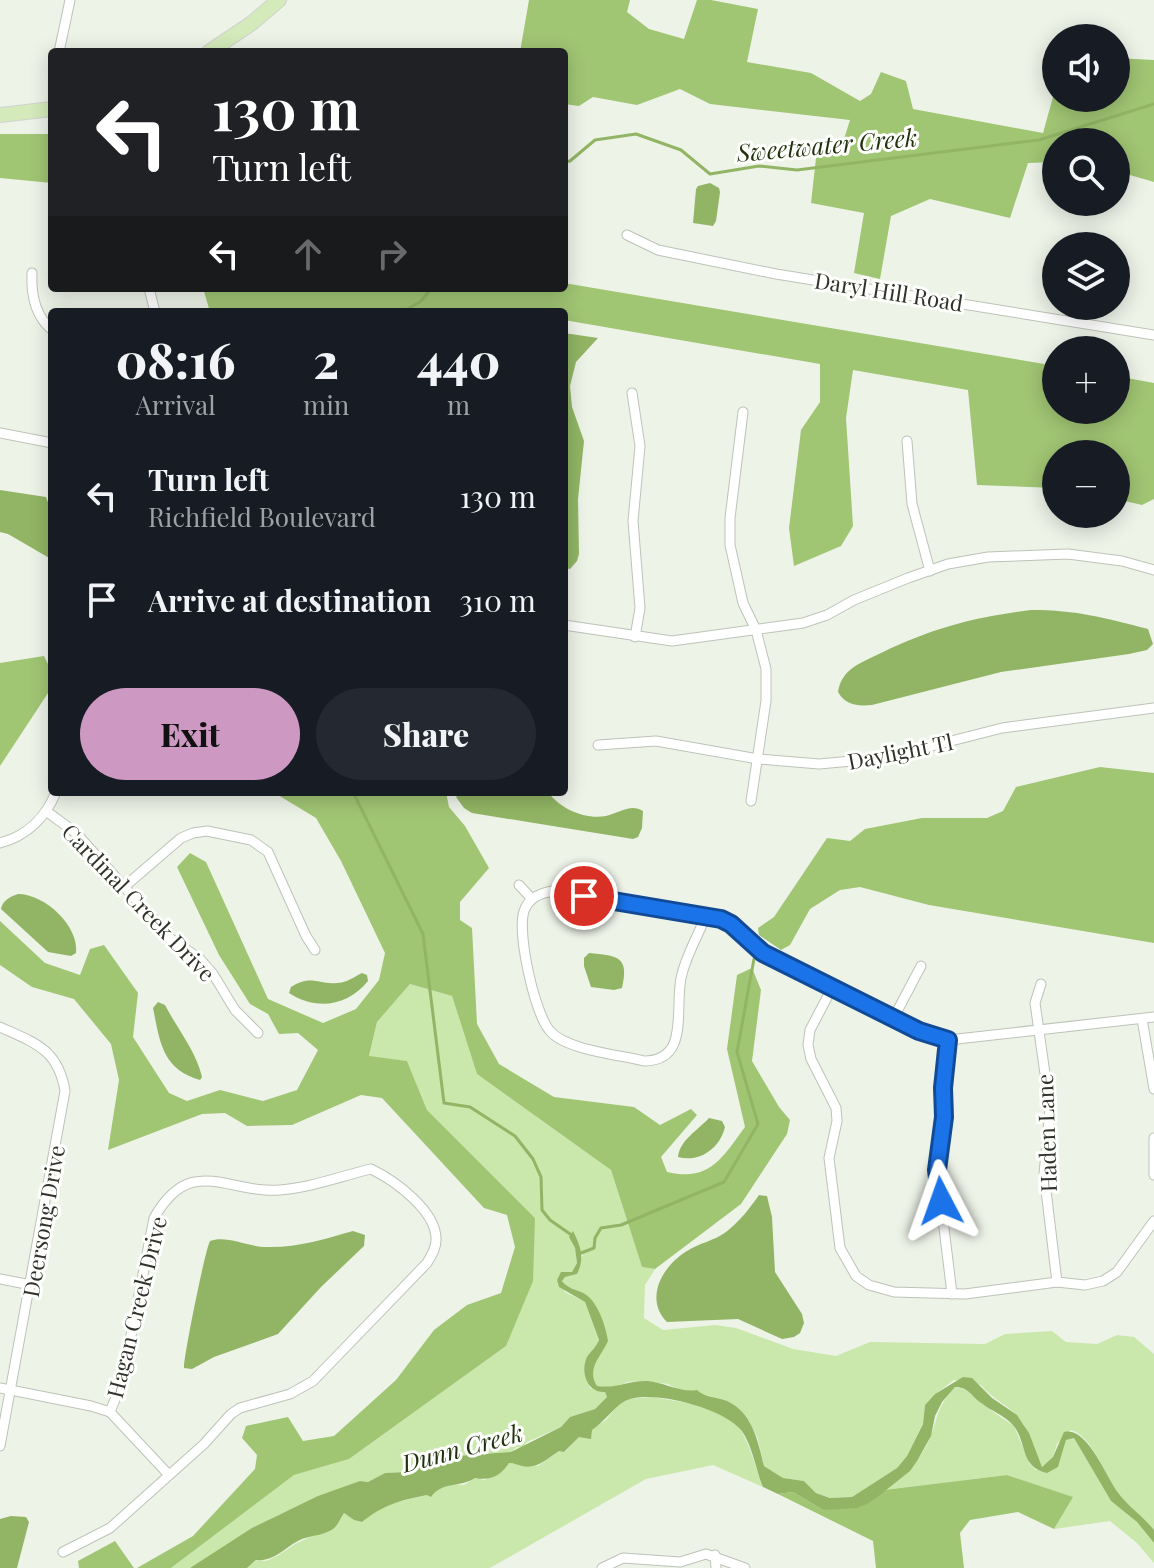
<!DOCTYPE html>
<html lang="en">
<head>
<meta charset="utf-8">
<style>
  :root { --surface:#171b24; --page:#242831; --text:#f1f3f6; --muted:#9ea1a6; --accent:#cd99c3 }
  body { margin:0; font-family:"Playfair Display",serif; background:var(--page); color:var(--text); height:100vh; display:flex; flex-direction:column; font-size:30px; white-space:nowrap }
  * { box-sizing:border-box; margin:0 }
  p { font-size:26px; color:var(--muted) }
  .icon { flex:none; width:44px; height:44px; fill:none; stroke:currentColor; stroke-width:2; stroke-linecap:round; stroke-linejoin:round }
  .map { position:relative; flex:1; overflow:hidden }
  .sheet { position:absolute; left:48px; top:308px; width:520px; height:488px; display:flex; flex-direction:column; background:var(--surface); border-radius:8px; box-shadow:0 4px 20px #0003 }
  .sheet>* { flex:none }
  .banner { position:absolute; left:48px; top:48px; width:520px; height:244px; border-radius:8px; box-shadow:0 4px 20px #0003; background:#202124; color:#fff; overflow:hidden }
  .tools { position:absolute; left:1042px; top:24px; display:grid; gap:16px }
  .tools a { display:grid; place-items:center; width:88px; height:88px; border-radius:50%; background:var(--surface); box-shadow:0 4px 20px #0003; font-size:40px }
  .pin { position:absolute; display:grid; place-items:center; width:68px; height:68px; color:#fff; margin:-34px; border:4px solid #fff; border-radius:50%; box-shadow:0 2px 8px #0007 }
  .me { position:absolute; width:88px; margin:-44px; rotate:356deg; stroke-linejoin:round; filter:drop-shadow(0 0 6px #0008) }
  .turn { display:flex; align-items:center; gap:28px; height:168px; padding:0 32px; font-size:36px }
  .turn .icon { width:104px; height:104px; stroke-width:2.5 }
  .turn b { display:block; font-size:56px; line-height:68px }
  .lanes { display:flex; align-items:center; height:76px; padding:0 32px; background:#0003; justify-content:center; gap:40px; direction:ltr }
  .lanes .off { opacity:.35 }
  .eta { display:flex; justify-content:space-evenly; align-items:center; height:136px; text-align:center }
  .eta b { font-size:48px; font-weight:800; line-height:56px }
  .action { display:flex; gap:16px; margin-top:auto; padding:16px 32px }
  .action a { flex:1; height:92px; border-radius:48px; background:var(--accent); color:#111; font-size:32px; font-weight:800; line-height:92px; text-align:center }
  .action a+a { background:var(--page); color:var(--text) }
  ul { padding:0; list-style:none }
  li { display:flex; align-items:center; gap:24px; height:104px; padding:0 32px }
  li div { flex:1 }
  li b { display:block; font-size:30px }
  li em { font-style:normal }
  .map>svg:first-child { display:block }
  .green { fill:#cae7ac }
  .forest { fill:#a0c573 }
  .water { fill:#91b564 }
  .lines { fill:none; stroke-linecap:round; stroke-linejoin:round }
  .stream { stroke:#91b564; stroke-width:3 }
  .minor-casing { stroke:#bdc3b8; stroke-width:11 }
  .primary-casing { stroke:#d1d2d1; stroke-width:16 }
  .minor { stroke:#fff; stroke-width:9 }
  .primary { stroke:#d4eabb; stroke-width:14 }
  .route-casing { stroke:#114b97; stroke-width:20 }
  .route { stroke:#1a73e8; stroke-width:14 }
  .labels { text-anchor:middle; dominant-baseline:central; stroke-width:6; stroke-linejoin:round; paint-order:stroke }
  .street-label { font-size:22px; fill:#30322e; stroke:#fefffc }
  .water-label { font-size:24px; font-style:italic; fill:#21300d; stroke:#fefffc }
</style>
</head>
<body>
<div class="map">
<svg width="1154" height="1568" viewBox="0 0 1154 1568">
  <rect width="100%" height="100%" fill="#eef3e8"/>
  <g class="green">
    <path d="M 410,984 L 452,996 L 477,1074 L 611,1170 L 642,1267 L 655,1269 L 645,1285 L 644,1318 L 663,1330 L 715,1325 L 736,1328 L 793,1349 L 836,1356 L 870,1342 L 985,1344 L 1005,1334 L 1052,1331 L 1066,1342 L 1097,1344 L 1117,1335 L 1134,1337 L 1154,1354 L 1154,1530 C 1143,1516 1128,1506 1117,1492 C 1105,1475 1092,1436 1071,1430 L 1057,1444 L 1053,1457 L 1042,1467 C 1032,1453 1032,1434 1020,1419 C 1010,1406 992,1399 981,1385 L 954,1380 L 935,1394 L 925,1405 L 923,1423 L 907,1456 L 897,1468 L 852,1497 L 831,1498 L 816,1493 L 804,1481 L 783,1478 L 764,1466 L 758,1439 L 749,1421 L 728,1402 L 679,1390 L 668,1384 L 644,1381 L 627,1382 L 615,1388 L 597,1386 C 589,1374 594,1358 604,1349 L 583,1293 L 566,1286 L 562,1281 L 565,1277 L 577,1274 L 583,1254 L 569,1237 L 575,1248 L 577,1263 L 572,1272 L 557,1280 L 565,1292 L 585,1302 L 599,1341 L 587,1357 L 590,1388 L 605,1392 L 607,1397 L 595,1409 L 570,1417 L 561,1427 L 527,1442 L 522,1448 L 517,1447 L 511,1452 L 456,1456 L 415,1466 L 406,1472 L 385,1473 L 368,1482 L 360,1481 L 278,1515 L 190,1568 L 171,1568 L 294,1475 L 349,1459 L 506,1346 L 535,1218 L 427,1110 L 407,1061 L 369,1057 L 377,1022 Z"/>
    <path d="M 955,1387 L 969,1390 L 979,1402 L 1014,1426 L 1030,1464 L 1036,1470 L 1058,1467 L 1066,1440 L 1074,1438 L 1111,1501 L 1137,1522 L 1154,1543 L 1154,1563 L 1137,1543 L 1110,1521 L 1054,1529 L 1072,1497 L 1007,1475 L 884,1490 C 905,1476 920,1461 930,1438 C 940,1413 935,1410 955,1387 Z"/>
    <path d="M 652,1397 C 681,1403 728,1404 743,1434 C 752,1451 756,1470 763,1487 L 713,1465 L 646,1479 L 490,1568 L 247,1568 L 257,1560 L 266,1561 L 279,1555 L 295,1544 L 338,1524 L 344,1513 L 354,1520 L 362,1522 L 381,1506 L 427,1495 L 447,1484 L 464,1485 L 475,1478 L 485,1480 L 509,1463 L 538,1466 L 559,1451 L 565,1452 L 579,1437 L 606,1420 L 617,1406 L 627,1399 Z"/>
  </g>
  <g class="forest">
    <polygon points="529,0 630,0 627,12 649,29 684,39 697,0 711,0 758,9 747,62 811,73 860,101 871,94 881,72 906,81 913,109 1043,133 1056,86 1056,98 1116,98 1116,58 1154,60 1154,182 1116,171 1116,142 1056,142 1056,162 1028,163 1010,218 930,199 891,216 880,279 854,273 864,213 811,203 816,158 843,142 850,120 710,104 680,89 637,105 593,97 579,106 564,104 564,52 520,52"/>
    <polygon points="0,134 52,134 52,183 0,178"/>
    <polygon points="564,283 1056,366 1056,410 1116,410 1116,376 1154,383 1154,499 1142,505 1116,499 1116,454 1056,454 1056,488 977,485 968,390 853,370 846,418 853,526 841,546 794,566 789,528 801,430 820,402 820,364 564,320 564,312 210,312 203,288 564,288"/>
    <polygon points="44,656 52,672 52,687 0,766 0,663"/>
    <polygon points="1100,767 1154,773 1154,943 929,905 860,887 840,890 810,909 790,945 781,950 759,935 758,928 774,917 827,838 850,841 865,829 922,818 987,818 1003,811 1016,787"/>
    <path d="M 273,792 L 446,792 L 449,807 L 465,826 L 489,868 L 460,902 L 460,920 L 472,928 L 477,1024 L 499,1064 L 554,1097 L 634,1107 L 660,1125 L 691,1109 L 697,1115 L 661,1157 L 667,1172 C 710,1182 722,1158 745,1127 L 727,1049 L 737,975 L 752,968 L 761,990 L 752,1061 L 779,1107 L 790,1120 L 787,1134 L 741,1204 L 655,1269 L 642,1267 L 611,1170 L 477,1074 L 452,996 L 410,984 L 377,1022 L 369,1056 L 407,1061 L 427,1110 L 535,1218 L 533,1281 L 506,1346 L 349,1459 L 294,1475 L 171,1568 L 137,1568 L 193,1536 L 255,1469 L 257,1455 L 242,1438 L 246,1426 L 288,1417 L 303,1441 L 334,1436 L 396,1380 L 434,1330 L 467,1305 L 501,1293 L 515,1247 L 507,1215 L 484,1208 L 382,1098 L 361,1095 L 292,1125 L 247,1126 L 225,1113 L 202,1114 L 108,1150 L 119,1080 L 111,1044 L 74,999 L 32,987 L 0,965 L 0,921 L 45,963 L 80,975 L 90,949 L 104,945 L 138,993 L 133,1037 L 169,1093 L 187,1101 L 220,1090 L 263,1101 L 297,1090 L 318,1050 L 298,1033 L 279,1034 L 268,1014 L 250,1004 L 219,955 L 177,867 L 190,853 L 206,862 L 268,999 L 323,1023 L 356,1009 L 379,980 L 385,953 L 341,861 L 316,818 Z"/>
    <polygon points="1007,1475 1073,1497 1054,1529 1018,1512 970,1520 960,1533 964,1568 876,1568 873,1541 778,1494 793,1492 823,1510 871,1502 884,1490"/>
    <polygon points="115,1541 134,1568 79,1568 78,1561"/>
  </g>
  <g class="water">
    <polygon points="710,183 719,188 720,192 716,221 713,226 693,223 696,189 698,186"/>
    <polygon points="564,333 598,338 576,362 570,386 572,407 584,441 578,499 579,554 577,561 570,569 564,568"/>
    <polygon points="0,490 46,497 52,513 51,559 8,534 0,532"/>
    <path d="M 1031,610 C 1077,610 1106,618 1148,629 L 1153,644 L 1147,650 L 1129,654 L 1001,672 L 872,705 C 858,706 846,706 838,692 C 842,668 861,663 881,653 C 936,627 971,618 1031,610 Z"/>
    <path d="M 461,792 L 548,792 C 560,809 586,820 606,816 C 619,813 631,803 643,811 L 642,828 L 638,837 L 633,839 L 472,813 L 464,808 L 456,797 Z"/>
    <path d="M 18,894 C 45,894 79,926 76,953 L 71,956 L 48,952 L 1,909 C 2,901 11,896 18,894 Z"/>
    <path d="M 589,953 C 616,956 630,955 622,988 L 614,990 L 591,987 L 584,966 L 584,958 Z"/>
    <path d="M 362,973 L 367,975 L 368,981 C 348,1006 316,1011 289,993 L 291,987 C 312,974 318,985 337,983 C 346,983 354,977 362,973 Z"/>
    <path d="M 158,1002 L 165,1005 C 178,1030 196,1051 202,1077 L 200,1080 C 162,1069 160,1042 153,1008 Z"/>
    <path d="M 709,1118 L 722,1121 L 725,1127 C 720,1148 700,1163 678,1157 C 680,1140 698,1130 709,1118 Z"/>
    <path d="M 759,1195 L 767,1196 L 772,1217 L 775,1272 L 802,1314 L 804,1323 L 800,1333 L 794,1337 L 782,1339 L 738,1319 L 667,1322 C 644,1299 662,1266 687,1251 C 699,1243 714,1241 726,1232 C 739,1222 750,1208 759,1195 Z"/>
    <path d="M 353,1231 L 365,1235 L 364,1246 L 321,1287 L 278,1334 L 214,1357 L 192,1369 L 184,1368 C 183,1360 205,1250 210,1241 C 227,1235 248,1247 266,1247 C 296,1248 325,1239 353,1231 Z"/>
    <path d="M 573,1231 C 581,1247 585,1258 577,1274 L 565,1277 L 562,1281 C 568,1289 576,1289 585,1294 C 598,1302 606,1327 608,1341 C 601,1357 586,1368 597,1386 C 618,1389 628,1380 648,1381 C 666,1383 681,1393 697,1390 C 705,1398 717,1397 727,1401 C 753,1413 758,1442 764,1466 L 783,1478 L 804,1481 L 816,1493 L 830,1498 L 852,1497 L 897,1468 L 907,1456 L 923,1424 L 925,1405 L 935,1394 L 963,1377 L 972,1378 L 992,1398 L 1017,1415 L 1029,1433 L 1042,1467 L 1053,1457 L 1064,1432 C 1088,1426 1106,1478 1119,1494 C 1129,1507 1143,1516 1154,1530 L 1154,1543 L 1137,1522 L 1111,1501 L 1074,1438 L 1066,1440 L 1058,1467 L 1047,1473 C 1019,1466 1028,1443 1013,1425 C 1004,1415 991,1411 981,1403 C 971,1396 969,1387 955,1387 L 942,1402 L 935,1416 L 931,1436 L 917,1461 L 910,1471 L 871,1502 L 857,1508 L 823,1510 L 793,1492 L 778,1494 L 763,1487 C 756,1470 752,1444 741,1430 C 724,1408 649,1388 625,1401 C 614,1407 605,1421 592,1430 L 591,1439 L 579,1437 L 564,1452 L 559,1451 C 548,1458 536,1470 522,1466 C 518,1465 514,1463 509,1463 C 500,1476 491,1481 475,1478 C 460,1488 442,1481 431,1497 L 427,1495 C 401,1500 383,1505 362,1522 L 354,1520 L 344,1513 C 340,1519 339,1524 333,1529 C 325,1534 317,1535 309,1537 C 288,1541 279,1562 256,1560 L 247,1568 L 190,1568 L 252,1528 L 318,1496 L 360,1481 L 368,1482 L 385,1473 L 406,1472 L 415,1466 L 456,1456 L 511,1452 L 561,1427 L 570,1417 L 595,1409 L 607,1397 L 605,1392 C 587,1393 580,1372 587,1357 C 591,1351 596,1347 599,1340 L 585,1302 L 559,1287 L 557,1280 L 561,1272 L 572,1272 L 577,1263 L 575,1248 L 569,1237 Z"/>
    <polygon points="11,1516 26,1517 29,1522 17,1568 0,1568 0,1519"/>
  </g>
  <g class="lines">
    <g class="stream">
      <polyline points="564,162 570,161 595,140 636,134 681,150 710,174 759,166 797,170 1039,140 1154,104"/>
      <polyline points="402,312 420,302 432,288"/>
      <polyline points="353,792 423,934 444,1103 470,1107 515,1136 533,1159 541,1177 542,1210 550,1220 573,1236"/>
      <polyline points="581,1253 594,1248 595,1238 601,1228 621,1225 724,1182 758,1124 737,1052 754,959"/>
    </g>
    <g class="minor-casing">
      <g id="minor">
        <polyline points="59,52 70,0"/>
        <polyline points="627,235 658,250 776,274 1154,335"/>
        <path d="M 32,273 C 31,294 35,316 52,330"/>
        <polyline points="149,288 155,312"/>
        <polyline points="632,393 640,446 633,521 640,608 635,637"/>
        <polyline points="743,412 730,518 730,545 743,603 756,630 766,669 766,701 751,801"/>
        <polyline points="0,433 52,443"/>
        <polyline points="907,441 912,504 930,571"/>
        <polyline points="564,625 672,641 803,623 827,615 854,600 908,578 948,564 988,557 1068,554 1122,561 1154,570"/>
        <polyline points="598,745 656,741 758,759 819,764 885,758 1002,728 1154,708"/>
        <polyline points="46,811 76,833 171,939 200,959 213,974 235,1010 258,1033"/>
        <path d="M 0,843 C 27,836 46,817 56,792"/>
        <polyline points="519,885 532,899"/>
        <polyline points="124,887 181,838 193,833 207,831 251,840 268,852 306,936 315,950"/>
        <path d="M 706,916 C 698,935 687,954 682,974 C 673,1004 692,1061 644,1061 C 620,1055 566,1050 550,1031 C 534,1012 517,933 524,911 C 529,897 541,893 553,891 L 706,916 L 731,924 L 763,953 L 919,1031 L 948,1040 L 1154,1017"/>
        <polyline points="1041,984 1035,1003 1050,1109 1044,1174 1057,1282"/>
        <polyline points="832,988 810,1030 808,1045 811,1059 836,1108 837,1121 829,1158 840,1248 856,1276 869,1285 894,1292 965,1294 1057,1282 1085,1285 1103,1281 1117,1272 1154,1221"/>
        <polyline points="893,1019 921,966"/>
        <polyline points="1142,1019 1154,1089"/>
        <path d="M 0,1027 C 35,1043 58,1049 65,1091 L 0,1446"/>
        <polyline points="948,1040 943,1088 944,1117 937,1170 952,1294"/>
        <polyline points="1154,1138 1154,1175"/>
        <polyline points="0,1279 31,1285"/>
        <polyline points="0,1388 91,1406 110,1412 169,1475"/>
        <path d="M 63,1552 L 110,1528 L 204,1444 L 231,1414 L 240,1408 L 290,1394 L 313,1381 L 427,1263 C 431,1256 436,1249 436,1240 C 437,1211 394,1180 371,1169 C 341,1176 310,1188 280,1190 C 227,1194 191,1153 154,1218 L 122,1382 L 110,1412"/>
        <polyline points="715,1555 716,1568"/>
        <polyline points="602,1568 623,1558 680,1562 706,1554 745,1568"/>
      </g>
    </g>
    <g class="primary-casing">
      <g id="primary">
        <polyline points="209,52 252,23 279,0"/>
        <polyline points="0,115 52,109"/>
      </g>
    </g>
    <use href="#minor" class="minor"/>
    <use href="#primary" class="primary"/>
  </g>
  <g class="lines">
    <g class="route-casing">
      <polyline id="route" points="584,896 721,919 731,924 763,953 919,1031 948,1040 943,1088 944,1117 937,1170 941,1201"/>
    </g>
    <use href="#route" class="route"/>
  </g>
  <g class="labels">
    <g class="street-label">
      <text transform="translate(889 291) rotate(9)">Daryl Hill Road</text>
      <text transform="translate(900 751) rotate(-11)">Daylight Tl</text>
      <text transform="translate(139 902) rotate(46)">Cardinal Creek Drive</text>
      <text transform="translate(1046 1133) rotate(-92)">Haden Lane</text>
      <text transform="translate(43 1221) rotate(-80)">Deersong Drive</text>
      <text transform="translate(136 1307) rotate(-76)">Hagan Creek Drive</text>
    </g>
    <g class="water-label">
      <text transform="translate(827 144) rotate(-5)">Sweetwater Creek</text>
      <text transform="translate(462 1447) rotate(-15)">Dunn Creek</text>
    </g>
  </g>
</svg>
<div class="tools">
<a><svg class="icon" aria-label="sound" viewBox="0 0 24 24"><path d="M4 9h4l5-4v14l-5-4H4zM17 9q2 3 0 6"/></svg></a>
<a><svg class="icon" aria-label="search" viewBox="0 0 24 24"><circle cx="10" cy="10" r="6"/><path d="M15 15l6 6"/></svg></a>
<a><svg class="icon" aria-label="layers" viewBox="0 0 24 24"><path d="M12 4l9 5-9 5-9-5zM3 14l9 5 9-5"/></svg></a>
<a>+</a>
<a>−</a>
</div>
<div class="pin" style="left:584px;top:896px;background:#d93025"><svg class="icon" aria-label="arrive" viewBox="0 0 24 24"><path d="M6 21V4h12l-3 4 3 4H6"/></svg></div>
<svg class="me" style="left:941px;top:1201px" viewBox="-20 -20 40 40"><path d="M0-17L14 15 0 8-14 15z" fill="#1a73e8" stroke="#fff" stroke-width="4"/></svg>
<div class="banner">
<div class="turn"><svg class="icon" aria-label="left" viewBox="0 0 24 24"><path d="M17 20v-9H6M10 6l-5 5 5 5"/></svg><div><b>130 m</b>Turn left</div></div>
<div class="lanes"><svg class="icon" aria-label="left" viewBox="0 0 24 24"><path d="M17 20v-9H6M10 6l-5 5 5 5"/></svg><svg class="icon off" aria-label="ahead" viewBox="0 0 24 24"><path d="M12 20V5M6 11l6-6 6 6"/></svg><svg class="icon off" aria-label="right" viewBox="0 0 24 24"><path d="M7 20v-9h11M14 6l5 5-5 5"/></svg></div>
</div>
<section class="sheet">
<div class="eta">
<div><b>08:16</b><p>Arrival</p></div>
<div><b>2</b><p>min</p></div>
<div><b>440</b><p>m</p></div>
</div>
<ul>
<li><svg class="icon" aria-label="left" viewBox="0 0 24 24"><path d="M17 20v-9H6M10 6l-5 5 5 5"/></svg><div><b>Turn left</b><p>Richfield Boulevard</p></div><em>130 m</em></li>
<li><svg class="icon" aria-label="arrive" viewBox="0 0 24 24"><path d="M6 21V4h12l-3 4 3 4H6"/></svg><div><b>Arrive at destination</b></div><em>310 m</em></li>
</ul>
<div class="action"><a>Exit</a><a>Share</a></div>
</section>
</div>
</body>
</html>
